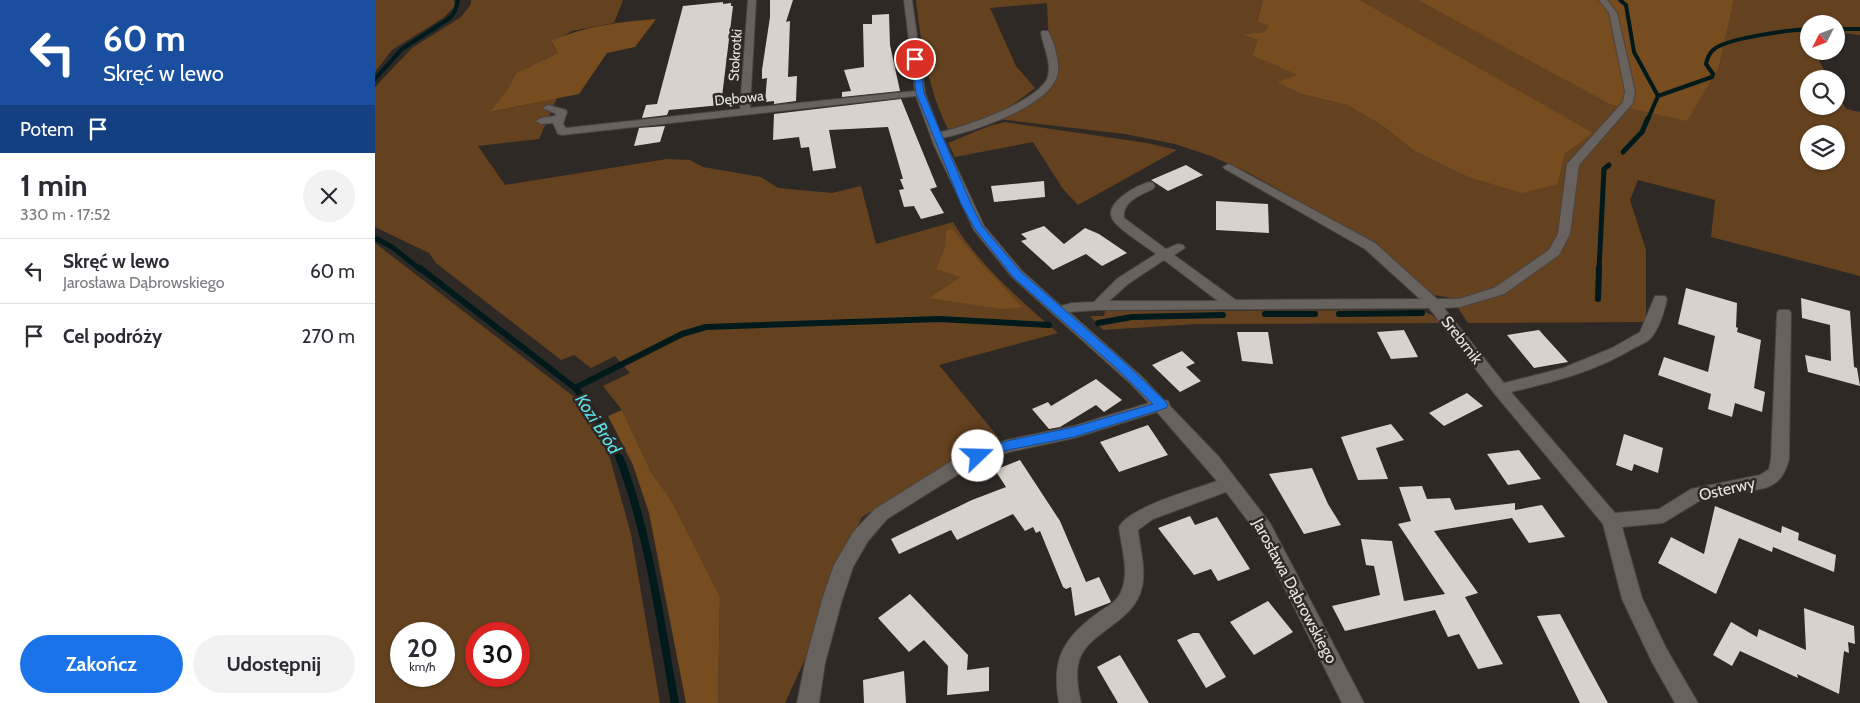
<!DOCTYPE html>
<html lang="pl">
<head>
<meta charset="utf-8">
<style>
  :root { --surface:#fff; --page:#f2f2f3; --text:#2b2b33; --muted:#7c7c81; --line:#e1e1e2; --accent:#1a73e8 }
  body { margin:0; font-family:Cabin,sans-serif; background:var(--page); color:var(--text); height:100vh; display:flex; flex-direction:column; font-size:19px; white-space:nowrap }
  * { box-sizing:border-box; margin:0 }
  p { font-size:16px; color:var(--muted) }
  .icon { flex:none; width:28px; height:28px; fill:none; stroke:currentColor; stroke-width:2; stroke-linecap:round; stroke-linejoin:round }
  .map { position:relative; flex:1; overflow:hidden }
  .side { display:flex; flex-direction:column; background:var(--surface); width:375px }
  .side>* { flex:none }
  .guide { background:#1a4fa0; color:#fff; overflow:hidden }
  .needle { width:32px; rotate:228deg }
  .controls { position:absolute; left:1425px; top:15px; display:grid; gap:10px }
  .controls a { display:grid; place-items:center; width:45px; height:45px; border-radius:50%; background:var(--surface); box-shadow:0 1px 4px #0004; font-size:25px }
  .speed { position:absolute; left:15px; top:622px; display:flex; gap:10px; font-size:25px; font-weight:700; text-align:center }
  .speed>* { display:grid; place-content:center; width:65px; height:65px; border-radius:50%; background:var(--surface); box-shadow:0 1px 4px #0004; line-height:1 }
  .speed small { font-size:12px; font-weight:400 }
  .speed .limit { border:8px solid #d22; background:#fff; color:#111 }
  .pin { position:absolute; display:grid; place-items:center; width:42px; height:42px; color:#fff; margin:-21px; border:2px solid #fff; border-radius:50%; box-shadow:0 1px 5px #0007 }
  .me { position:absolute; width:55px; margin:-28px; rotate:69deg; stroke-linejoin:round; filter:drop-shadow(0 0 4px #0008) }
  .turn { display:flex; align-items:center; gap:18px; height:105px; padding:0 20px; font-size:22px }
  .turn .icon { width:65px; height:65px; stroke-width:2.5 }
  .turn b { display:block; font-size:35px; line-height:42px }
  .then { display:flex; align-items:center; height:48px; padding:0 20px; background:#0003; gap:10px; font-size:19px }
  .round { display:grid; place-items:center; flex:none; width:52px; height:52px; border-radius:26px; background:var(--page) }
  .summary { display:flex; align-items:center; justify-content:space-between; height:85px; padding:0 20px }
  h1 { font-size:30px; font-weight:700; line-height:38px }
  .cta { display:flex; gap:10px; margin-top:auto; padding:10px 20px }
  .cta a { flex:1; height:58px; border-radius:30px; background:var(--accent); color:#fff; font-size:20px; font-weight:700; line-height:58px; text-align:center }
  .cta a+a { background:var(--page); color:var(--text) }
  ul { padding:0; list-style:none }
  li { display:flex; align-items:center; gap:15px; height:65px; padding:0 20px; border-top:1px solid var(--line) }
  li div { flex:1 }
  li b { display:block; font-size:19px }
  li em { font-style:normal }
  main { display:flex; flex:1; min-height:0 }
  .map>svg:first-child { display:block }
  .green { fill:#644220; fill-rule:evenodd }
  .forest { fill:#774c1e }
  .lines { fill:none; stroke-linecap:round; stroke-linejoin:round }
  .stream-far3 { stroke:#001a1c; stroke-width:4 }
  .stream-far2 { stroke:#001a1c; stroke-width:5 }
  .stream-far1 { stroke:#001a1c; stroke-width:6 }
  .stream { stroke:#001a1c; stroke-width:8 }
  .building { fill:#d8d2cc }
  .minor-casing { stroke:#484441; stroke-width:2 }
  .minor { fill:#67625e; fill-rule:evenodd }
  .route { fill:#1a73e8; stroke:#114b97 }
  .labels { text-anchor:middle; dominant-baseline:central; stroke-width:5; stroke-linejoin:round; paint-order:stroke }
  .far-street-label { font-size:14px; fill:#e7e4e1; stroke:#2e2925 }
  .street-label { font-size:16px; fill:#e7e4e1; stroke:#2e2925 }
  .water-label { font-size:18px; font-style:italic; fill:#5ee1e9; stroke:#2e2925 }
</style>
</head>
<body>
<main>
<section class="side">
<div class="guide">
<div class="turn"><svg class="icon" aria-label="left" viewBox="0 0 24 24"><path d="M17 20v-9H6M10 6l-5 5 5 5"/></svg><div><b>60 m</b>Skręć w lewo</div></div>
<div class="then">Potem<svg class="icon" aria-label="arrive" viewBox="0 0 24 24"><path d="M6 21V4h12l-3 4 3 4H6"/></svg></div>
</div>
<div class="summary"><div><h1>1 min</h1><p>330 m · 17:52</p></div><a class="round"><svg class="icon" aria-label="close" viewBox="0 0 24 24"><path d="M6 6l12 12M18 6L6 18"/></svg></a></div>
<ul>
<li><svg class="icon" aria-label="left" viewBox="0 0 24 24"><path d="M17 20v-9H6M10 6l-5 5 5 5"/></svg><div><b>Skręć w lewo</b><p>Jarosława Dąbrowskiego</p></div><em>60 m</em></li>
<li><svg class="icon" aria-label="arrive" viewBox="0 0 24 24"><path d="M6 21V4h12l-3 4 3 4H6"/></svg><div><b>Cel podróży</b></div><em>270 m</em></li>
</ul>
<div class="cta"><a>Zakończ</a><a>Udostępnij</a></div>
</section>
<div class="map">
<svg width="1485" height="703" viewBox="0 0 1485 703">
  <rect width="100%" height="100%" fill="#2e2925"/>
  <g class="green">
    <polygon points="0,0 79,0 80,6 68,18 17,50 0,72"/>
    <path d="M 96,0 L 248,0 L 239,23 L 197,31 L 176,42 L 183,53 L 141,73 L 134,87 L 116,112 L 182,98 L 164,139 L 103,146 L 130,185 L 292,159 L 315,160 L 328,167 L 386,177 L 403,188 L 457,193 L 486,186 L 501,244 L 578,222 C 604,265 645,300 683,333 L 564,365 L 624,438 L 596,451 L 487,517 L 444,613 L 431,657 L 410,703 L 343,703 L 345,596 L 295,498 L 276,472 L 247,410 L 228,386 L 255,373 L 240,356 L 216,368 L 199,355 L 186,360 L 61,263 L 54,253 L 0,227 L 0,87 L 37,48 L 86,17 L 96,4 Z"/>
    <path d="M 541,0 L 888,0 L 882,20 L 895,26 L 889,32 L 869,34 L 884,40 L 877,54 L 922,75 L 903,82 L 926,94 L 972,105 L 1008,126 L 1039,151 L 1093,177 L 1183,184 L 1190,154 L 1217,133 L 985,0 L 1043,0 L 1344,67 L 1359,0 L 1485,0 L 1485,35 L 1461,32 L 1461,24 L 1434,24 L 1434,33 L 1429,33 L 1434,41 L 1434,51 L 1439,51 L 1454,79 L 1434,79 L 1434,106 L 1461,106 L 1461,91 L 1471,109 L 1485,112 L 1485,276 L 1336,237 L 1340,200 L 1263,180 L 1255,200 L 1271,250 L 1271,322 L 1093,323 L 1076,298 L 1059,295 L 1051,290 L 984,235 L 874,173 L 836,156 L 800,144 L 750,134 L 623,119 L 672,92 L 682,78 L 681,64 L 673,27 L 672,3 L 615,8 L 641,66 L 660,88 C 637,107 603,126 573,129 C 553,88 546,45 541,0 ZM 1434,134 L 1461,134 L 1461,161 L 1434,161 Z"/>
    <polygon points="630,122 772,143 802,150 703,205 688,189 658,142 580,157 573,143 614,126"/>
    <path d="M 0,243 L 202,399 L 234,455 L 256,534 L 285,703 L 0,703 ZM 26,634 L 69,634 L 69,676 L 26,676 ZM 101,634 L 144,634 L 144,676 L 101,676 Z"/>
    <polygon points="1044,310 1057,315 1066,323 822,324 728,330 715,316 729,316 730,311"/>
  </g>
  <g class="forest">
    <polygon points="888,0 985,0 1218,133 1190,154 1183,184 1147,193 1093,177 1039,151 1008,126 972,105 926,94 902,82 922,75 877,55 883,40 868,34 889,32 894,26 882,21"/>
    <polygon points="1043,0 1359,0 1344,67 1312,121 1235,104"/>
    <path d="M 281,19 L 260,47 L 232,53 L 204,94 L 115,112 L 134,87 L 141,73 L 183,53 L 176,41 C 209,26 245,22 281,19 Z"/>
    <polygon points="577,229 603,260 647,307 627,309 554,298 586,277 561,269 570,248 571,230"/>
    <polygon points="247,410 276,472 295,498 345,596 343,703 311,703 274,513 258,465 233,416"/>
  </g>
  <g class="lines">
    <g class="stream-far3">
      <polyline points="1245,0 1251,5 1259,52 1283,96 1273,119"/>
      <polyline points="1461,29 1485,29"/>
      <polyline points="0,79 27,49 75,18 80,11 83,0"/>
      <path d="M 1283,96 L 1337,77 L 1338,74 L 1331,64 C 1332,59 1334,54 1338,50 C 1351,38 1415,30 1434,29"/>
    </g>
    <g class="stream-far2">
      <polyline points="1248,152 1267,132 1273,118"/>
      <polyline points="0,238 17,247 46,270"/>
      <polyline points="1224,270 1229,169 1234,165"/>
    </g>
    <g class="stream-far1">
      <path d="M 45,268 L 200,388 C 218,410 235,434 245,461"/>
      <polyline points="1223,299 1224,268"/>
      <polyline points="890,314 940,314"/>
      <polyline points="964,314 1047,313"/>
      <polyline points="723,323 757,317 848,315"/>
      <polyline points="200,388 307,334 331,327 564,319 674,325"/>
    </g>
    <path class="stream" d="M 245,459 C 275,537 285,622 300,703"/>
  </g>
  <g class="building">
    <polygon points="395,0 418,0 411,22 415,21 413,77 422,76 421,101 399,104 399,101 390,102 392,78 387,79 387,70 395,17"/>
    <polygon points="348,2 348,4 356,3 356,6 358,6 346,105 294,110 292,115 267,118 271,105 282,104 308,6"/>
    <polygon points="514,14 515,45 525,91 467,97 467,92 476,91 469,70 489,67 488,24 497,24 497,15"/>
    <polygon points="526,99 562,187 555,189 569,213 546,219 539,206 529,207 524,190 529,189 525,179 528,179 513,127 454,130 461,168 438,171 434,147 426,148 424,137 398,140 399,114"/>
    <polygon points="290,126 285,142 259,146 264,128"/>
    <polygon points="811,165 828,175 793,191 776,180"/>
    <polygon points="669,181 670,197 619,202 616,186"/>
    <polygon points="841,201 893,204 894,233 841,230"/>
    <polygon points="669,226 689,244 710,228 724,234 752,253 727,266 711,254 678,270 646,241 652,239 646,234"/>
    <polygon points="1311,288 1362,303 1361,327 1363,328 1362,332 1386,340 1379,388 1390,392 1387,412 1360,403 1357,417 1333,409 1336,394 1283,375 1289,357 1333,372 1340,336 1303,324"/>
    <polygon points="1426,298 1475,311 1479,367 1482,368 1485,386 1433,372 1430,355 1456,361 1455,325 1427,318"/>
    <polygon points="1029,330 1043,357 1016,359 1002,332"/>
    <polygon points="1164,330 1193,362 1159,368 1132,335"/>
    <polygon points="862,332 893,332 898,364 867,361"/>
    <polygon points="807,351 820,363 811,367 826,381 805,392 777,365"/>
    <polygon points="721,379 747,400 729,412 721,405 685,427 674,429 657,409 673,402 676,406"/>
    <polygon points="1092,393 1108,406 1069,426 1054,413"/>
    <polygon points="1016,424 1029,440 1001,448 1013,479 983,480 966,437"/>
    <polygon points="773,425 793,455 744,472 725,442"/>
    <polygon points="1249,434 1288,448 1283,473 1259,464 1257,471 1241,465"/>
    <polygon points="1144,450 1166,479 1133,485 1112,454"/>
    <polygon points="645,460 685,521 711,582 724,577 736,602 734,603 700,616 696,587 691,589 688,587 665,531 661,533 658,527 650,531 638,514 582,540 576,530 524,554 516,539 597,500 631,487 620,470"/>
    <polygon points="937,468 953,504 966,525 929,534 894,474"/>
    <polygon points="1047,486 1052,499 1075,498 1080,510 1140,503 1140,510 1167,505 1190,537 1154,543 1137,518 1059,531 1103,593 1090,597 1128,664 1103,669 1084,634 1073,637 1060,610 970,631 957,606 1005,595 999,566 991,565 986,539 1017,541 1029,601 1070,594 1023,524 1036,521 1024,487"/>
    <polygon points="1340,506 1406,533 1407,526 1424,533 1423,540 1461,555 1459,572 1398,547 1397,552 1364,538 1341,594 1283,563 1296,537 1329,554"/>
    <polygon points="815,516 820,525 842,517 875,569 843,581 836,569 819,575 783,528"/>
    <polygon points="535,594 593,655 592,670 614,667 614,691 572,695 573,666 549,640 534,652 503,618"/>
    <polygon points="893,601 918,632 879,655 855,622"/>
    <polygon points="1429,608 1479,626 1480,644 1473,642 1474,653 1469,651 1464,694 1422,674 1423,678 1365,651 1357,666 1338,655 1356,622 1382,637 1384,629 1431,650"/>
    <polygon points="1185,614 1209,659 1233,703 1205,703 1162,616"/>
    <polygon points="818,633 824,633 851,677 831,688 802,640"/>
    <polygon points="745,655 774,703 743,703 722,667"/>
    <polygon points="529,671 531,703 489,703 488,680"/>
  </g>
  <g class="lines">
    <g class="minor-casing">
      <path id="minor" d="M 373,0 L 381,0 L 375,108 L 540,91 L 529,0 L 537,0 L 550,93 L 565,132 C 590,127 661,102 672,79 C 678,65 668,46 666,33 L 667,31 L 673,31 C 679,42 687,67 681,79 C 667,109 599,131 568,138 L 609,226 L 647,271 L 686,306 L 697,303 L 719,302 L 743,278 L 781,254 C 772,247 743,229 738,220 C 727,204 762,185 774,182 L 778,183 L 780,186 L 778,189 C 766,195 747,201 749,218 L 791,249 L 803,244 L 808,245 L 810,248 L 799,255 L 861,300 L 1045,299 L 990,249 L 850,169 L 848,167 L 854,164 L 1000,243 L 1062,299 L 1084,299 L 1119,288 L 1174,250 L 1183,234 L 1192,164 L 1248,102 L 1250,91 L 1234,13 L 1224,0 L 1232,0 L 1242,13 L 1260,91 L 1258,103 L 1204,165 L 1195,234 L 1184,255 L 1129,294 L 1085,307 L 1069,308 L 1129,383 L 1188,368 L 1237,348 L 1265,332 L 1280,296 L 1290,296 L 1292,299 C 1289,312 1285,327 1276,338 C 1271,343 1265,345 1259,348 C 1222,371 1179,382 1136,392 L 1240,513 L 1284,509 L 1316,489 L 1385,475 L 1394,469 L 1396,459 L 1402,313 L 1404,310 L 1414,310 L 1416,313 L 1414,459 C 1410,474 1405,483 1390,488 L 1326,500 L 1288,523 L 1247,527 L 1267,598 L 1291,648 L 1323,703 L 1300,703 L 1277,662 L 1247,599 L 1228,524 L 1119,393 L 1054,308 L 723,310 L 694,312 L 766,376 L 789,400 L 793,401 L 795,406 L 844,457 L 895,523 L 989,703 L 967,703 L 882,533 L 851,492 L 778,519 L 763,530 C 765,549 771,568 767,587 C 759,625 709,631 703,665 C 701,678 703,690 706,703 L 684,703 C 676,659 688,638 724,612 C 732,607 742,601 746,592 C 755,572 746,547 744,527 C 754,507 820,489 842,481 L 782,412 L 699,438 L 634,452 L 595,467 L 512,519 L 493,541 L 478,567 L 467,600 L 450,663 L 444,703 L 422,703 L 430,663 L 447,600 L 459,565 L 479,531 L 500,509 L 583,457 L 632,440 L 699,426 L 774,403 L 756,384 L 637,277 L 599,230 L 559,145 L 541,96 L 187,135 L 183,134 L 178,123 L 166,124 L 161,121 L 166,118 L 180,116 L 181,114 L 168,108 L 173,105 L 191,110 L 192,112 L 188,124 L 191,128 L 365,109 ZM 789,260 L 843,301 L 734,301 L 753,284 Z"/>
    </g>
    <use href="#minor" class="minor"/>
  </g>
  <polygon class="route" points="540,56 544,59 549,93 596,204 607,226 646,272 748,361 791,402 793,405 791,408 699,437 633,450 603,461 598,460 596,456 598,453 632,441 699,427 778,404 740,367 638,277 600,229 586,204 541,93 537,59"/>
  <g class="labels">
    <g class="far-street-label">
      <text transform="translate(360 55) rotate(-86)">Stokrotki</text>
      <text transform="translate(364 98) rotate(-6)">Dębowa</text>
    </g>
    <g class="street-label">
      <text transform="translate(1087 340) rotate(52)">Srebrnik</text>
      <text transform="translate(1352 489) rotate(-13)">Osterwy</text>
      <text transform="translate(920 591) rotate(62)">Jarosława Dąbrowskiego</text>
    </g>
    <g class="water-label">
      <text transform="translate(223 424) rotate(57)">Kozi Bród</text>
    </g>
  </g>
</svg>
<div class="controls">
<a><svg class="needle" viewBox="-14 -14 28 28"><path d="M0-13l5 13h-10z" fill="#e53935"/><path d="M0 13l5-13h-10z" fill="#7c7c81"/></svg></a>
<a><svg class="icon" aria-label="search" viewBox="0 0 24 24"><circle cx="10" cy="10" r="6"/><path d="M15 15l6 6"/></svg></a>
<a><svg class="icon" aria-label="layers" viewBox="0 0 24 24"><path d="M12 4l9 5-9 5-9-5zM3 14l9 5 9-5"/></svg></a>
</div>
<div class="speed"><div>20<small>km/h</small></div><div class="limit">30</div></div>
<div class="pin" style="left:540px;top:59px;background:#d93025"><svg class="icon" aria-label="arrive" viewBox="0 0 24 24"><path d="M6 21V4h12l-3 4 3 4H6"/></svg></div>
<svg class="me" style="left:603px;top:456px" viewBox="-20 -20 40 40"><circle r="19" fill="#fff"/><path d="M0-13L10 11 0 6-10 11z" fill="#1a73e8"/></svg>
</div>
</main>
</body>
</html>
